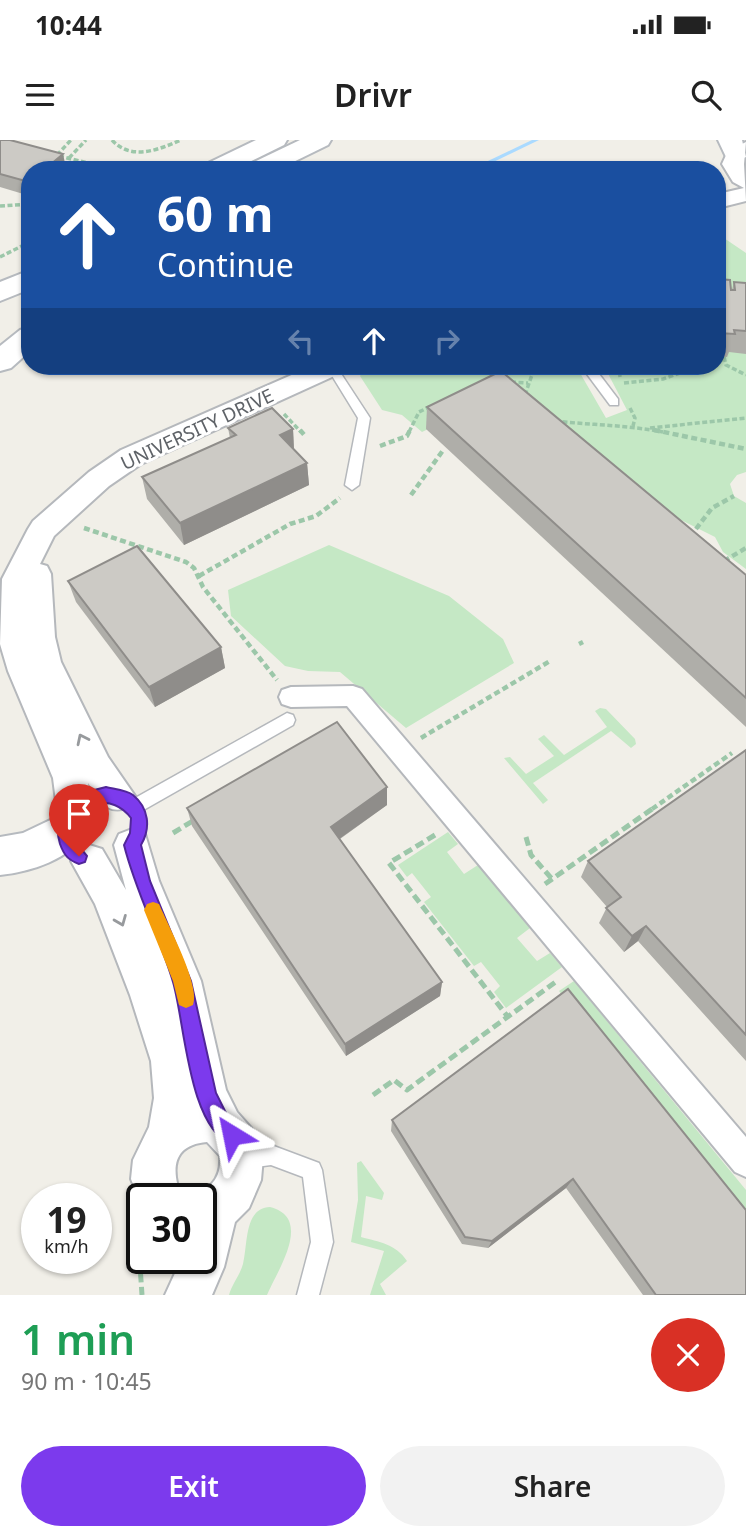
<!DOCTYPE html>
<html lang="en">
<head>
<meta charset="utf-8">
<style>
  :root { --surface:#fff; --page:#f2f2f2; --text:#222; --muted:#767676; --accent:#7c3aed }
  body { margin:0; font-family:"Noto Sans",sans-serif; background:var(--page); color:var(--text); height:100vh; display:flex; flex-direction:column; font-size:26px; white-space:nowrap }
  * { box-sizing:border-box; margin:0 }
  p { font-size:23px; color:var(--muted) }
  .icon { flex:none; width:38px; height:38px; fill:none; stroke:currentColor; stroke-width:2; stroke-linecap:round; stroke-linejoin:round }
  .map { position:relative; height:1155px; overflow:hidden }
  .details { display:flex; flex-direction:column; background:var(--surface); flex:1 }
  .details>* { flex:none }
  .top-card { position:absolute; left:21px; top:21px; width:705px; height:214px; border-radius:28px; box-shadow:0 2px 5px #0004; background:#1a4fa0; color:#fff; overflow:hidden }
  .speed { position:absolute; left:21px; top:1043px; display:flex; gap:14px; font-size:35px; font-weight:700; text-align:center }
  .speed>* { display:grid; place-content:center; width:91px; height:91px; border-radius:50%; background:var(--surface); box-shadow:0 2px 5px #0004; line-height:1 }
  .speed small { font-size:18px; font-weight:400 }
  .speed .limit { border:4px solid #111; border-radius:10px; background:#fff; color:#111 }
  .pin { position:absolute; display:grid; place-items:center; width:60px; height:60px; color:#fff; margin:-72px -30px; border-radius:50% 50% 50% 0; rotate:-45deg; box-shadow:0 0 7px #0007 }
  .pin .icon { rotate:45deg }
  .me { position:absolute; width:77px; margin:-38px; rotate:325deg; stroke-linejoin:round; filter:drop-shadow(0 0 5px #0008) }
  .turn { display:flex; align-items:center; gap:24px; height:147px; padding:0 21px; font-size:32px }
  .turn .icon { width:91px; height:91px; stroke-width:2.5 }
  .turn b { display:block; font-size:49px; line-height:60px }
  .lanes { display:flex; align-items:center; height:66px; padding:0 21px; background:#0003; justify-content:center; gap:35px; direction:ltr }
  .lanes .off { opacity:.35 }
  .round { display:grid; place-items:center; flex:none; width:74px; height:74px; border-radius:37px; background:var(--page) }
  .headline { display:flex; align-items:center; justify-content:space-between; height:119px; padding:0 21px }
  h1 { font-size:42px; font-weight:600; line-height:52px; color:#1e9e55 }
  .button { display:flex; gap:14px; margin-top:auto; padding:14px 21px }
  .button a { flex:1; height:80px; border-radius:42px; background:var(--accent); color:#fff; font-size:28px; font-weight:600; line-height:80px; text-align:center }
  .button a+a { background:var(--page); color:var(--text) }
  .status { display:flex; justify-content:space-between; align-items:center; height:49px; padding:0 35px; background:var(--surface); direction:ltr }
  .status svg { height:19px; fill:currentColor }
  header { display:flex; justify-content:space-between; align-items:center; height:91px; padding:0 21px; background:var(--surface); font-size:32px; font-weight:600 }
  .map>svg:first-child { display:block }
  .green { fill:#c5e8c5 }
  .lines { fill:none; stroke-linecap:round; stroke-linejoin:round }
  .stream { fill:#aadaff; fill-rule:evenodd }
  .service-casing { stroke:#b5b8bc; stroke-width:3 }
  .pedestrian-casing { stroke:#b5b8bc; stroke-width:4 }
  .minor-casing { stroke:#b5b8bc; stroke-width:4 }
  .secondary-casing { stroke:#b6babf; stroke-width:4 }
  .path-far2 { stroke:#9cc7a9; stroke-width:3.5; stroke-dasharray:5 2.5; stroke-linecap:butt }
  .path-far1 { stroke:#9cc7a9; stroke-width:4.5; stroke-dasharray:6 3.5; stroke-linecap:butt }
  .path { stroke:#9cc7a9; stroke-width:5; stroke-dasharray:9 4.5; stroke-linecap:butt }
  .service { fill:#fff; fill-rule:evenodd }
  .pedestrian { fill:#fff; fill-rule:evenodd }
  .minor { fill:#fff; fill-rule:evenodd }
  .secondary { fill:#fff; fill-rule:evenodd }
  .wall { fill:#afaea9 }
  .shaded-wall { fill:#8f8d8a }
  .building { fill:#cccac5; stroke:#8f8d8a; stroke-width:2 }
  .oneway { stroke:#979a9d }
  .route { fill:#7c3aed; stroke:#51269a; stroke-width:2 }
  .slow { fill:#f59e0b }
  .labels { text-anchor:middle; dominant-baseline:central; stroke-width:6; stroke-linejoin:round; paint-order:stroke }
  .street-label { font-size:19px; fill:#5f6368; stroke:#fff }
</style>
</head>
<body>
<div class="status"><b>10:44</b><svg viewBox="0 0 49 12"><path d="M0 12V9h3v3zM5 12V6h3v6zM10 12V3h3v9zM15 12V0h3v12zM26 1h20v11H26zM47 4h2v5h-2z"/></svg></div>
<header><svg class="icon" aria-label="menu" viewBox="0 0 24 24"><path d="M4 6h16M4 12h16M4 18h16"/></svg>Drivr<svg class="icon" aria-label="search" viewBox="0 0 24 24"><circle cx="10" cy="10" r="6"/><path d="M15 15l6 6"/></svg></header>
<div class="map">
<svg width="746" height="1155" viewBox="0 0 746 1155">
  <rect width="100%" height="100%" fill="#f1efe8"/>
  <g class="green">
    <polygon points="718,94 746,113 746,332 737,335 730,344 734,356 746,363 746,429 723,412 715,397 681,380 667,379 502,253 422,292 402,275 382,270 360,236 366,226 576,226 606,278 627,270 604,226 718,226"/>
    <polygon points="329,405 449,456 503,499 514,523 406,588 340,532 308,531 285,526 231,476 228,450"/>
    <polygon points="600,568 606,569 635,599 636,604 631,608 611,591 533,643 548,660 543,664 504,618 510,617 526,634 554,616 538,599 544,595 564,615 607,587 595,571"/>
    <polygon points="448,692 458,704 447,712 464,734 478,725 530,788 517,798 537,821 550,813 562,827 506,868 494,852 500,846 481,822 474,826 424,762 431,757 412,733 407,737 398,725"/>
    <polygon points="574,841 746,1050 746,1083 559,851"/>
    <path d="M 361,1021 L 384,1053 L 382,1060 L 366,1056 L 361,1097 C 379,1102 396,1104 407,1121 L 380,1144 L 386,1155 L 370,1155 L 384,1111 L 351,1102 L 358,1060 L 357,1023 Z"/>
    <path d="M 270,1067 C 314,1078 277,1131 267,1155 L 229,1155 C 232,1144 240,1135 243,1124 C 248,1104 244,1068 270,1067 Z"/>
  </g>
  <g class="lines">
    <polygon class="stream" points="532,0 539,0 477,30 469,30"/>
    <g class="service-casing">
      <g id="service">
        <polygon points="326,226 336,226 370,278 359,345 352,350 345,345 358,278"/>
        <polygon points="581,226 593,226 618,259 618,265 610,265"/>
        <polygon points="287,573 293,575 295,580 293,585 140,672 134,674 128,672 126,667 128,662"/>
        <polygon points="271,1005 319,1023 322,1030 333,1102 319,1155 297,1155 311,1102 303,1037 271,1025 242,1029 235,1026 232,1019 235,1012"/>
      </g>
    </g>
    <g class="pedestrian-casing">
      <polygon id="pedestrian" points="353,546 362,549 746,997 746,1037 735,1032 347,566 291,567 282,564 279,557 282,550 291,547"/>
    </g>
    <g class="minor-casing">
      <g id="minor">
        <polygon points="746,2 744,24 746,61 718,68 718,54 744,48 733,42 722,24 728,11"/>
        <path d="M 312,226 L 347,226 L 343,232 L 141,324 L 109,346 L 54,396 L 40,424 L 47,426 L 51,434 L 55,497 L 61,522 L 108,617 L 135,656 L 130,667 C 106,676 101,661 88,643 L 93,669 L 87,680 L 75,684 L 63,680 L 57,669 L 53,638 L 8,531 L 0,504 L 2,439 L 28,389 L 33,381 L 89,332 L 121,310 Z"/>
        <path d="M 132,689 L 145,694 L 159,741 L 201,841 L 226,950 L 237,972 L 252,989 L 263,1017 L 261,1040 L 249,1068 L 235,1082 L 224,1127 L 212,1155 L 165,1155 L 182,1118 L 201,1118 L 201,1059 L 187,1059 C 208,1050 222,1041 220,1016 L 207,1002 C 171,1005 171,1031 182,1059 L 142,1059 L 142,1067 L 131,1039 L 133,1020 L 149,987 L 154,958 L 151,921 L 130,855 L 95,764 L 71,721 L 76,709 L 89,705 L 102,709 L 126,750 L 114,705 L 119,694 Z"/>
      </g>
    </g>
    <g class="secondary-casing">
      <g id="secondary">
        <polygon points="256,0 287,0 284,5 233,30 201,30 204,25"/>
        <polygon points="300,0 331,0 328,5 277,30 245,30 248,25"/>
        <polygon points="718,0 742,0 746,17 736,21 727,19"/>
        <polygon points="30,130 30,149 0,161 0,142"/>
        <polygon points="30,187 30,211 11,228 0,231 0,206 20,190"/>
        <path d="M 65,673 L 80,678 L 86,691 C 72,719 30,732 0,735 L 0,697 L 23,693 Z"/>
      </g>
    </g>
    <g class="path-far2">
      <path d="M 112,0 C 131,21 158,10 181,0"/>
      <polyline points="57,15 71,0"/>
      <polyline points="59,16 117,30"/>
      <polyline points="69,18 86,0"/>
      <polyline points="178,30 190,24"/>
      <polyline points="0,66 30,64"/>
      <polyline points="0,117 30,102"/>
      <polyline points="724,217 726,225 746,235"/>
      <polyline points="718,220 725,220"/>
      <polyline points="619,226 620,237"/>
      <polyline points="511,242 528,243"/>
      <polyline points="624,243 663,239 700,226"/>
      <polyline points="525,255 535,226"/>
      <polyline points="630,268 635,278 633,286"/>
      <polyline points="284,274 301,292"/>
      <path d="M 555,281 C 591,285 627,285 663,292"/>
      <polyline points="650,288 746,278"/>
      <polyline points="409,292 419,272 431,266"/>
    </g>
    <g class="path-far1">
      <polyline points="300,290 306,297"/>
      <polyline points="654,290 746,309"/>
      <polyline points="380,306 407,296 410,290"/>
      <polyline points="411,355 444,309"/>
      <polyline points="84,388 186,422 194,428 203,447 277,540"/>
      <polyline points="696,389 712,368 734,356"/>
      <polyline points="724,421 746,408"/>
      <polyline points="199,436 290,384 316,376 340,358"/>
      <polyline points="579,504 583,502"/>
      <polyline points="421,598 550,521"/>
      <polyline points="652,669 732,613"/>
    </g>
    <g class="path">
      <polyline points="173,693 196,679"/>
      <polyline points="435,695 389,723 508,877"/>
      <polyline points="526,697 531,715 552,739"/>
      <polyline points="545,744 655,667"/>
      <polyline points="373,955 394,940 407,950 557,841"/>
      <polyline points="134,1080 138,1096 142,1155"/>
    </g>
    <use href="#service" class="service"/>
    <use href="#pedestrian" class="pedestrian"/>
    <use href="#minor" class="minor"/>
    <use href="#secondary" class="secondary"/>
  </g>
  <g class="wall">
    <polygon points="0,0 66,28 30,30 30,56 0,47"/>
    <polygon points="718,139 731,150 732,150 734,142 746,143 746,214 729,212 727,217 718,216"/>
    <polygon points="427,267 746,435 746,587 426,289"/>
    <polygon points="228,288 293,289 294,309 307,323 309,345 184,405 147,359 142,337 230,298"/>
    <polygon points="68,441 221,507 225,528 155,567 76,462"/>
    <polygon points="746,610 746,921 638,801 624,812 599,783 607,767 581,737 588,721"/>
    <polygon points="387,665 340,699 442,842 440,856 346,916 192,686 187,668"/>
    <polygon points="568,849 746,1155 643,1155 566,1048 488,1108 462,1104 391,991 392,980"/>
  </g>
  <g class="shaded-wall">
    <polygon points="63,14 66,28 64,30 44,30"/>
    <polygon points="293,289 294,311 280,295"/>
    <polygon points="307,323 309,345 184,405 180,383"/>
    <polygon points="221,507 225,528 155,567 149,547"/>
    <polygon points="387,647 387,665 332,704 331,687"/>
    <polygon points="646,786 638,801 624,812 632,796"/>
    <polygon points="442,842 440,856 346,916 345,904"/>
    <polygon points="573,1039 566,1048 488,1108 492,1101"/>
  </g>
  <g class="building">
    <polygon points="0,0 10,0 63,14 44,30 30,30 29,42 0,34"/>
    <polygon points="718,139 730,140 731,150 735,150 734,142 746,143 746,191 734,190 735,194 718,193"/>
    <polygon points="501,231 746,435 746,558 427,267"/>
    <polygon points="272,268 293,289 280,295 307,323 180,383 142,337 236,295 228,288"/>
    <polygon points="137,406 221,507 149,547 68,441"/>
    <polygon points="337,582 387,647 331,687 442,842 345,904 187,668"/>
    <polygon points="746,610 746,895 646,786 632,796 606,768 621,757 588,721"/>
    <polygon points="568,849 746,1070 746,1155 656,1155 573,1039 492,1101 465,1097 392,980"/>
  </g>
  <defs><path id="oneway-chevron" d="M-2-3.5L2.5 0L-2 3.5" fill="none" stroke-width="1.6" stroke-linecap="round" stroke-linejoin="round" transform="scale(1.75)"/></defs>
  <g class="oneway">
    <use href="#oneway-chevron" transform="translate(82 599) rotate(-116)"/>
    <use href="#oneway-chevron" transform="translate(121 781) rotate(68)"/>
  </g>
  <path class="route" d="M 106,647 C 114,649 127,650 133,655 C 149,668 151,688 141,705 L 150,741 L 191,841 L 216,953 L 229,979 L 239,988 L 242,995 L 239,1002 L 232,1005 C 188,987 185,883 173,842 C 159,795 136,753 124,705 L 130,693 L 131,678 C 112,653 81,661 73,691 L 78,705 L 87,716 L 85,722 L 79,724 C 68,720 64,715 60,704 C 50,672 77,653 106,647 Z"/>
  <path class="slow" d="M 153,762 L 159,764 C 168,785 201,846 193,865 L 186,868 L 179,865 L 173,841 L 144,770 L 147,764 Z"/>
  <g class="labels">
    <g class="street-label">
      <text transform="translate(197 289) rotate(-25)">UNIVERSITY DRIVE</text>
    </g>
  </g>
</svg>
<div class="speed"><div>19<small>km/h</small></div><div class="limit">30</div></div>
<div class="pin" style="left:79px;top:716px;background:#d93025"><svg class="icon" aria-label="arrive" viewBox="0 0 24 24"><path d="M6 21V4h12l-3 4 3 4H6"/></svg></div>
<svg class="me" style="left:232px;top:995px" viewBox="-20 -20 40 40"><path d="M0-17L14 15 0 8-14 15z" fill="#7c3aed" stroke="#fff" stroke-width="4"/></svg>
<div class="top-card">
<div class="turn"><svg class="icon" aria-label="ahead" viewBox="0 0 24 24"><path d="M12 20V5M6 11l6-6 6 6"/></svg><div><b>60 m</b>Continue</div></div>
<div class="lanes"><svg class="icon off" aria-label="left" viewBox="0 0 24 24"><path d="M17 20v-9H6M10 6l-5 5 5 5"/></svg><svg class="icon" aria-label="ahead" viewBox="0 0 24 24"><path d="M12 20V5M6 11l6-6 6 6"/></svg><svg class="icon off" aria-label="right" viewBox="0 0 24 24"><path d="M7 20v-9h11M14 6l5 5-5 5"/></svg></div>
</div>
</div>
<section class="details">
<div class="headline"><div><h1>1 min</h1><p>90 m · 10:45</p></div><a class="round" style="background:#d93025;color:#fff"><svg class="icon" aria-label="close" viewBox="0 0 24 24"><path d="M6 6l12 12M18 6L6 18"/></svg></a></div>
<div class="button"><a>Exit</a><a>Share</a></div>
</section>
</body>
</html>
